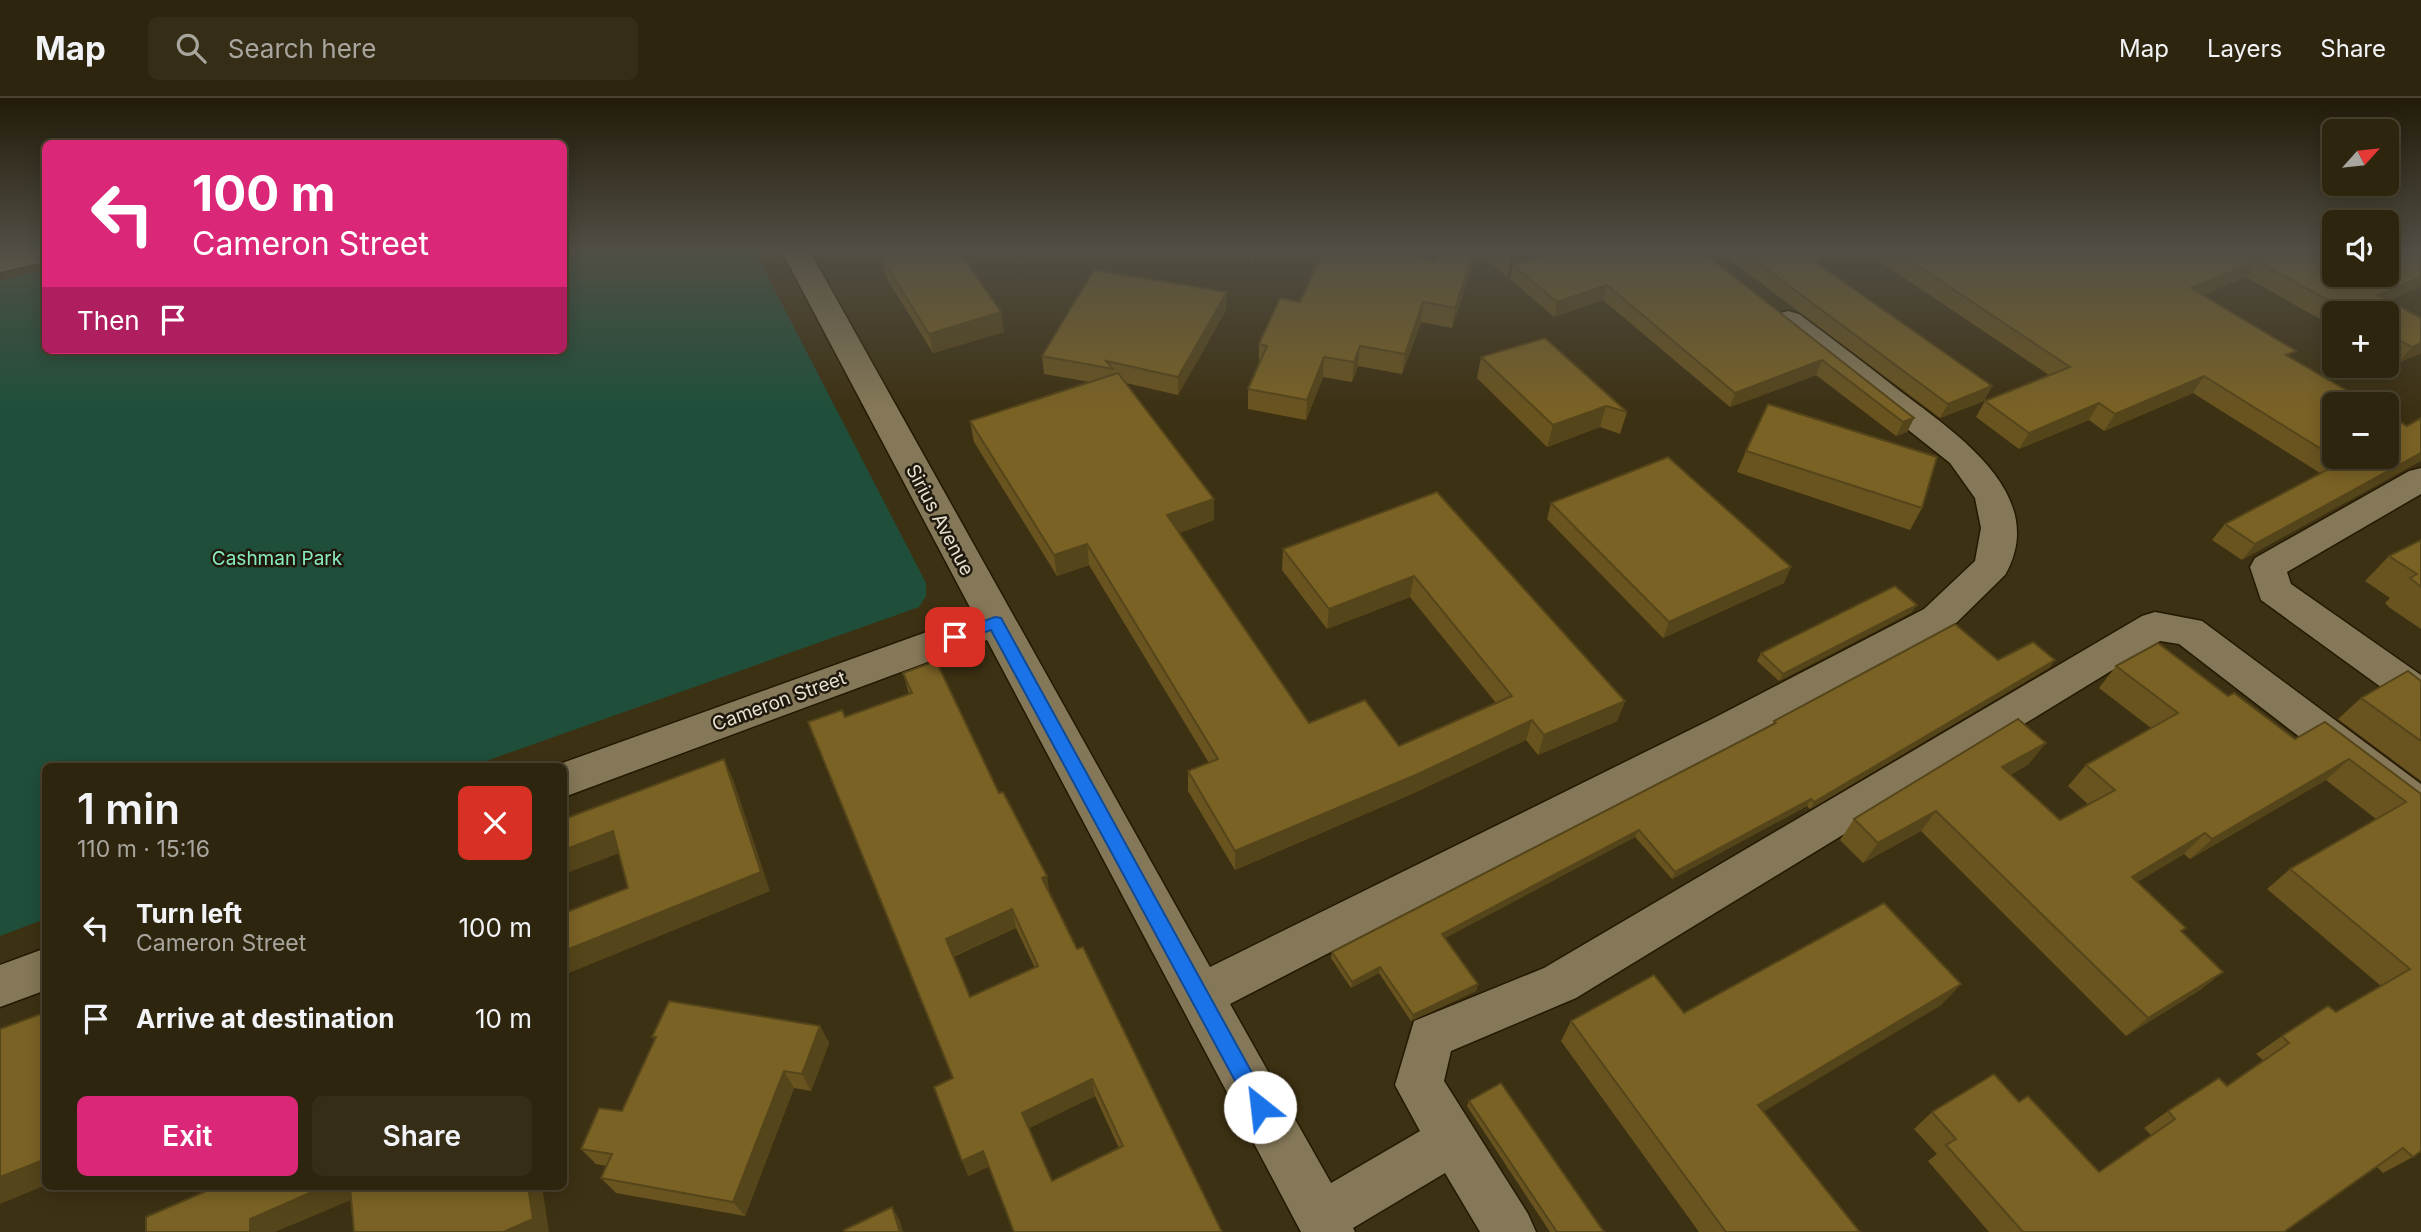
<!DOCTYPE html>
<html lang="en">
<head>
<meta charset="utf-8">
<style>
  :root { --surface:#2e250e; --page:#362d17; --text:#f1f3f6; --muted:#a7a59e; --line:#49422e; --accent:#db2777 }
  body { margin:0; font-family:Inter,sans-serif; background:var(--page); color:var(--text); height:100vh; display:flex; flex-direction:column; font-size:26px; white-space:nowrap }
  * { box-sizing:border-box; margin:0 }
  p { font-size:23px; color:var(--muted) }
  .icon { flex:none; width:38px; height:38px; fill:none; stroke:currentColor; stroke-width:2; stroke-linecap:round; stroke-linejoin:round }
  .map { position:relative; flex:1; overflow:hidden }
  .details { position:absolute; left:42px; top:665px; width:525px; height:427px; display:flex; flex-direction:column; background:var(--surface); border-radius:10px; box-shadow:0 4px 18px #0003,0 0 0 2px var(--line) }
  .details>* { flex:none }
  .top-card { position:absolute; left:42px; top:42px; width:525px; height:214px; border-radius:10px; box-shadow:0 4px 18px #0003,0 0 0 2px var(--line); background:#db2777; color:#fff; overflow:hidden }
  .needle { width:46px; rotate:63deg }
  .buttons { position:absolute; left:2322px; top:21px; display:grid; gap:14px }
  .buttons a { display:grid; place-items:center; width:77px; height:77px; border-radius:10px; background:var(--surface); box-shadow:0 4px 18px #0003,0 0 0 2px var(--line); font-size:35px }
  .pin { position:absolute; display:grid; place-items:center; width:60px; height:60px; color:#fff; margin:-30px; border-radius:14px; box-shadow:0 4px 10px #0006 }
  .me { position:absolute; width:77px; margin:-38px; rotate:331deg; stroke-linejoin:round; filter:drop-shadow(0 0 5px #0008) }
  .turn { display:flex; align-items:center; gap:24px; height:147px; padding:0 35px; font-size:32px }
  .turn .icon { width:91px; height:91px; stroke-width:2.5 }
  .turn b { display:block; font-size:49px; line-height:60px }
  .then { display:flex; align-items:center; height:66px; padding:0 35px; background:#0003; gap:14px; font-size:26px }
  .round { display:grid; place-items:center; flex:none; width:74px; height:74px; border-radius:10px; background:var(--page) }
  .head { display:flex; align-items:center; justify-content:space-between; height:119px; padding:0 35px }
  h1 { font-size:42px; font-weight:600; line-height:52px }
  .action { display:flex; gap:14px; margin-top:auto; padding:14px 35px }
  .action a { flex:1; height:80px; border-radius:10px; background:var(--accent); color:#fff; font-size:28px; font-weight:600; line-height:80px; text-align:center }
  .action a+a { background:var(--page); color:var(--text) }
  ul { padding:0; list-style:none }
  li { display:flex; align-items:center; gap:21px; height:91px; padding:0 35px }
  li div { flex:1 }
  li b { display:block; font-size:26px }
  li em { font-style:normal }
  header { display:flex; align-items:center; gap:42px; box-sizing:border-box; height:98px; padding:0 35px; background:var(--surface); border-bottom:2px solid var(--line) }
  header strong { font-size:33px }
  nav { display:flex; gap:38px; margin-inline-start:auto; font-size:24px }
  .search { width:490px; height:63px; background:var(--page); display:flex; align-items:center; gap:18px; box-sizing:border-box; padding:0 24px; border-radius:10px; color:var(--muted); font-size:26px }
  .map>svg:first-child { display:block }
  .green { fill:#1f4f3b }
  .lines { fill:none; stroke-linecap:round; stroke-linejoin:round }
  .minor-casing { stroke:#241900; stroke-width:3 }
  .minor { fill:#857858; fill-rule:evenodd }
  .wall { fill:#695420; fill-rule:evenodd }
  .shaded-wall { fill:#55451a }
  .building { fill:#7a6225; stroke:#55451a; stroke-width:2; fill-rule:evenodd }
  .route { fill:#1a73e8; stroke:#114b97; stroke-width:2 }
  .labels { text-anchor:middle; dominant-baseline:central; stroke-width:5; stroke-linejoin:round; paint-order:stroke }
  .street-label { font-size:19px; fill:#e9e1d0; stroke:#1f1a0d }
  .park-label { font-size:19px; fill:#89ecbf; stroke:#1f1a0d }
</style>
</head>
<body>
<header>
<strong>Map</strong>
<div class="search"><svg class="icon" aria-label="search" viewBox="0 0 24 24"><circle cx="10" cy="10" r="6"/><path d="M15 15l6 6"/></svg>Search here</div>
<nav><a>Map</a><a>Layers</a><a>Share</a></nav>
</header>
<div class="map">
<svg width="2421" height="1134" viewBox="0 0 2421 1134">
  <rect width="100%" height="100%" fill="#3d3113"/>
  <polygon class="green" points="564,152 754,152 926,485 926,498 919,509 472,668 46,668 45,821 0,838 0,182 45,172 46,252 564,252"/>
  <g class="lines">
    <g class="minor-casing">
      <g id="minor">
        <polygon points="20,152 46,152 46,164 0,174 0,156"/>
        <path d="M 781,152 L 809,152 L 1210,869 L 1712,621 L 1924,511 L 1975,463 L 1981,430 L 1975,400 L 1950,365 L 1777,228 L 1773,222 L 1777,216 L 1788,213 L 1799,216 C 1833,241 1867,267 1900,293 C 1954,334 2051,397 2005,477 L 1950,531 L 1740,643 L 1230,906 L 1331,1085 L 1420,1033 L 1395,987 L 1414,923 L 1544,870 L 2142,518 L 2155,514 L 2202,523 L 2421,686 L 2421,727 L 2406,721 L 2179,546 L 2160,543 L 1576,900 L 1451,953 L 1444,983 L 1528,1116 L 1536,1134 L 1480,1134 L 1445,1075 L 1353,1130 L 1355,1134 L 1301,1134 L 987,542 L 564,699 L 564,668 L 554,668 L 974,517 Z"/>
        <polygon points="2421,370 2421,396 2287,474 2291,486 2421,577 2421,612 2407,608 2261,502 2250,469 2255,460 2409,373"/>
        <polygon points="46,850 46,892 0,909 0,867"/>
      </g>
    </g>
    <use href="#minor" class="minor"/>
  </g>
  <g class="wall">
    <polygon points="892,152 958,152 1001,214 1004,234 933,255 886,179 881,159 895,156"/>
    <polygon points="1241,152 1260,152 1253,165"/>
    <polygon points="1439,152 1513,152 1507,179 1477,153 1452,230 1421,224 1402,276 1358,268 1352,284 1323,279 1306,322 1248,311 1248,291 1259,266 1259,246 1436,162"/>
    <polygon points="1700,152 1914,320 1907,334 1896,338 1816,277 1730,309 1603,202 1554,219 1510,181 1513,167"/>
    <polygon points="1717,152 1826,152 1817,165 1992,288 1984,303 1940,320"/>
    <polygon points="1872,152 2334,152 2389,203 2421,220 2421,255 2398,265 2387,259 2387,215 2334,215 2334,229 2246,179 2203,197 2291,260 2407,328 2242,462 2212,442 2225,426 2320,375 2193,295 2104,333 2089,322 2019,351 1976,319 1985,303 2049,277 1870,157"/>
    <polygon points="1226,212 1178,297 1126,285 1214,422 1179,435 1309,625 1399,648 1496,605 1410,499 1327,531 1282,472 1283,451 1437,394 1625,603 1617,623 1538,657 1526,642 1414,695 1235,772 1188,693 1188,673 1209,665 1089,467 1057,478 974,344 970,323 1090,284 1044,276 1042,258"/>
    <polygon points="1481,259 1627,314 1620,336 1600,329 1547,349 1477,280"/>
    <polygon points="1746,353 1922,410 1910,432 1737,374"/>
    <polygon points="1551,405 1784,485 1663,540 1547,421"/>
    <polygon points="2421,442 2421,531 2390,510 2385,505 2390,500 2365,483 2389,458"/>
    <polygon points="1912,514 1779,583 1757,563 1761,555"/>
    <polygon points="1998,562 2055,562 2050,569 1810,711 1807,708 1672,781 1635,739 1444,840 1478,886 1476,893 1411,923 1379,875 1351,890 1331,860 1332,854 1772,627 1774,623"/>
    <polygon points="2116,568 2228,598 2295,641 2325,624 2421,696 2413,1059 2383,1075 2377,1069 2284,1134 1989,1134 1928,1063 1937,1056 1914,1031 1932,1014 2019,1004 2099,1074 2151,1037 2144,1030 2168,1013 2227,988 2263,962 2256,956 2282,938 2336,914 2381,888 2267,791 2290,771 2376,721 2326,682 2190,761 2184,756 2137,784 2186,830 2181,834 2223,874 2200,892 2126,938 1921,733 1863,765 1840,742 1854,721 2029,666 2010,677 2060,722 2089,707 2068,688 2086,667 2151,630 2099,590"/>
    <path d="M 903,575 L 999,695 L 1077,851 L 1222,1134 L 988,1069 L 968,1078 L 953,981 L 808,624 L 845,619 L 909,596 ZM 1016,830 L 1035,870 L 970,899 L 953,859 ZM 1095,998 L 1119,1050 L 1052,1083 L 1029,1030 Z"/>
    <polygon points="2421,583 2421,683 2338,621 2361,600"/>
    <polygon points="1961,886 1941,907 1763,1013 1860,1134 1699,1134 1561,943 1571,923 1684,915"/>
    <polygon points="820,928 829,945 811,993 794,990 745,1118 616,1095 601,1080 607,1068 596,1066 581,1051 622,1013 655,942 652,939"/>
    <polygon points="1469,1003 1604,1134 1550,1134 1467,1008"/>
  </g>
  <g class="shaded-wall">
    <polygon points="1088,152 1105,152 1089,157"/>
    <polygon points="1254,152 1260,152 1253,165 1253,153"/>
    <polygon points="1475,152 1478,152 1452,230 1455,210"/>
    <polygon points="1822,152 1826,152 1809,177 1814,163"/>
    <polygon points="2257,163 2246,179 2181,206 2191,190"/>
    <polygon points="2421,179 2421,189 2365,213 2378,197"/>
    <polygon points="1607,187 1603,202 1554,219 1557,204"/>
    <polygon points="1227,194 1226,212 1178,297 1178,279"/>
    <polygon points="1423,204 1421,224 1402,276 1405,256"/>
    <polygon points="1001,214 1004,234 933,255 929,236"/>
    <polygon points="2421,245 2421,255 2398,265 2412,249"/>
    <polygon points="1360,248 1358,268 1352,284 1354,264"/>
    <polygon points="1324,259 1323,279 1306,322 1307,302"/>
    <polygon points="1822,262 1816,277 1730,309 1735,295"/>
    <polygon points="2204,278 2193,295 2104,333 2115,316"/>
    <polygon points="1992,288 1984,303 1940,320 1948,306"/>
    <polygon points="2099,305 2089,322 2019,351 2029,335"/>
    <polygon points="1606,308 1600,329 1547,349 1553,327"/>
    <polygon points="1914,320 1907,334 1896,338 1903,324"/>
    <polygon points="2421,355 2421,363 2242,462 2255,446"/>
    <polygon points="1214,401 1214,422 1168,439 1167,417"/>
    <polygon points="1087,446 1089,467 1057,478 1054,457"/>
    <polygon points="1791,469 1784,485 1663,540 1669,524"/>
    <polygon points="1414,478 1410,499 1327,531 1329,511"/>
    <polygon points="1917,507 1912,514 1779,583 1783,576"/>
    <polygon points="2055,562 2050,569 1810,711 1814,704"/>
    <polygon points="1625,603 1617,623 1538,657 1544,637"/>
    <polygon points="1532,622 1526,642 1414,695 1235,772 1235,753"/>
    <polygon points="2046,645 2029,666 1986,690 2002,669"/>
    <polygon points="724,661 733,681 770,793 564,877 564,853 761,774"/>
    <polygon points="2349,661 2326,682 2190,761 2212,741"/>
    <polygon points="1811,701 1807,708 1672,781 1675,774"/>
    <polygon points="1936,713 1921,733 1863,765 1878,745"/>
    <polygon points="1639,732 1635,739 1440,843 1442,836"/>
    <polygon points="613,733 625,753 564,776 564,752"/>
    <polygon points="2205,735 2184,756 2112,799 2132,779"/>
    <polygon points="1047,778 1050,797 1042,780"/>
    <polygon points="1012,811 1016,830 951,859 946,841"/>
    <polygon points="1380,869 1379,875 1351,890 1352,884"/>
    <polygon points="2223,874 2200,892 2126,938 2148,920"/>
    <polygon points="1478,886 1476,893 1411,923 1413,917"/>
    <polygon points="1961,886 1941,907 1743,1026 1758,1007"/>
    <polygon points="820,928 829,945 811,993 802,976"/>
    <polygon points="784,973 794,990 745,1118 733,1104"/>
    <polygon points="1092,981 1095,998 1027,1031 1022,1015"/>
    <polygon points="983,1053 988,1069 968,1078 962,1063"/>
    <polygon points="46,1061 46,1087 0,1106 0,1079"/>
    <polygon points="326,1088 363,1088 370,1094 275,1134 250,1134 250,1121"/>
    <polygon points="528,1088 542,1088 549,1134 503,1134"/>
    <polygon points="892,1109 900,1123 903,1134 900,1134"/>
  </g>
  <g class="building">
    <polygon points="901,152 958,152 1001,214 929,236 881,159 903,154"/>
    <polygon points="1324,152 1379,152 1436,162 1439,152 1475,152 1455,210 1423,204 1405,256 1360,248 1354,264 1324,259 1307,302 1248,291 1267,248 1259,246 1280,200 1300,204"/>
    <polygon points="1503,152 1513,152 1511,159"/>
    <polygon points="1560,152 1700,152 1914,320 1903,324 1822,262 1735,295 1607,187 1557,204 1513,167"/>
    <polygon points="1741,152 1822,152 1814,163 1992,288 1948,306"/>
    <polygon points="1894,152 2334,152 2334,177 2387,177 2387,152 2421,152 2421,179 2378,197 2421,220 2421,245 2412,249 2387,235 2387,215 2351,215 2257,163 2191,190 2296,253 2286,257 2370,306 2334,306 2334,359 2387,359 2387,316 2407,328 2421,320 2421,355 2255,446 2225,426 2342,364 2204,278 2115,316 2099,305 2029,335 1985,303 2070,269"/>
    <polygon points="1094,172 1227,194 1178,279 1106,263 1113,271 1042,258"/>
    <polygon points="1545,240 1627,314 1606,308 1553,327 1481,259"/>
    <polygon points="1118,275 1214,401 1167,417 1309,625 1365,602 1399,648 1512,598 1414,478 1329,511 1283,451 1437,394 1625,603 1544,637 1532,622 1418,676 1235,753 1188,673 1218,661 1087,446 1054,457 970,323"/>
    <polygon points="1768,306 1937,359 1922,410 1746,353"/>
    <polygon points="1668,359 1791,469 1669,524 1551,405"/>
    <polygon points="2421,442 2421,489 2410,480 2417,476 2389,458"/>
    <polygon points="1895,488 1917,507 1783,576 1761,555"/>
    <polygon points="1955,526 1998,562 2033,544 2055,562 1814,704 1811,701 1675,774 1639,732 1442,836 1478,886 1413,917 1380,869 1352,884 1332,854 1776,625 1774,623"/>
    <polygon points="2158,545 2228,598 2234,595 2295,641 2325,624 2421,696 2421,1053 2413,1059 2403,1050 2284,1134 2023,1134 1946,1047 1956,1041 1932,1014 1994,976 2019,1004 2028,998 2099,1074 2175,1021 2168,1013 2219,980 2227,988 2289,945 2282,938 2328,908 2336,914 2410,871 2290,771 2406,704 2349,661 2212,741 2205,735 2132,779 2186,830 2181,833 2223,874 2148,920 1936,713 1878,745 1854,721 2018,621 2046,645 2002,669 2060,722 2115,692 2086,667 2178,615 2116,568"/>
    <path d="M 936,563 L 999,695 L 1003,694 L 1047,778 L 1042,780 L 1077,851 L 1083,849 L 1222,1134 L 1014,1134 L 983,1053 L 962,1063 L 934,989 L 953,980 L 808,624 L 842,612 L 845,619 L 912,595 L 903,575 ZM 1012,811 L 1038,868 L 970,899 L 946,841 ZM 1092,981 L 1123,1048 L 1052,1083 L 1022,1015 Z"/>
    <polygon points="2408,573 2421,583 2421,643 2361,600"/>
    <polygon points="724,661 761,774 564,853 564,815 628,790 613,733 564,752 564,721"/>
    <polygon points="1884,805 1961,886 1758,1007 1860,1134 1726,1134 1571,923 1654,877 1684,915"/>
    <polygon points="669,903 820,928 802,976 784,973 733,1104 601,1080 612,1056 581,1051 599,1010 622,1013 656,939 652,939"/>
    <polygon points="46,914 46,1061 0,1079 0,931"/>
    <polygon points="1501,985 1604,1134 1557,1134 1469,1003"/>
    <polygon points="218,1088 326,1088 250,1121 250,1134 146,1134 146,1119"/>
    <polygon points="350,1088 528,1088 533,1121 503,1134 354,1134"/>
    <polygon points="892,1109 900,1134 845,1134 844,1132"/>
  </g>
  <linearGradient id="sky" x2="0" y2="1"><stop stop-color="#221b0a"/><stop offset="0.49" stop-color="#514e44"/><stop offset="1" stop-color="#514e44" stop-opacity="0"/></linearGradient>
  <rect width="2421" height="311" fill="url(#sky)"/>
  <polygon class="route" points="995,519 1001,520 1267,1002 1270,1009 1267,1016 1260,1019 1253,1016 991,532 955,545 947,539 950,535"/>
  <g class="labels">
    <g class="street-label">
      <text transform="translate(940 422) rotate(62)">Sirius Avenue</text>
      <text transform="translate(779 603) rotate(-20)">Cameron Street</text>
    </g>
    <g class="park-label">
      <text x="277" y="460">Cashman Park</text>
    </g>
  </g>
</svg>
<div class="buttons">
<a><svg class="needle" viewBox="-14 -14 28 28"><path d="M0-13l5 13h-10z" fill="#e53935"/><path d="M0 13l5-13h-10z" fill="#a7a59e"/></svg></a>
<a><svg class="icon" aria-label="sound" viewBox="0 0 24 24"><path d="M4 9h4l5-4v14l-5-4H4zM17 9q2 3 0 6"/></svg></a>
<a>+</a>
<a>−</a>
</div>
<div class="pin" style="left:955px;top:539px;background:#d93025"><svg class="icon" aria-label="arrive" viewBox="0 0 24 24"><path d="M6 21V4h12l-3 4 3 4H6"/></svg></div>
<svg class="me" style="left:1260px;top:1009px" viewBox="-20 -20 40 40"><circle r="19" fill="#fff"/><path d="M0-13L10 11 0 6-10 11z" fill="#1a73e8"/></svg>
<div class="top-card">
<div class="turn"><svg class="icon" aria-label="left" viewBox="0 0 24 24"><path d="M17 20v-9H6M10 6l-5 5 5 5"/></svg><div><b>100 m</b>Cameron Street</div></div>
<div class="then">Then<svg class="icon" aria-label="arrive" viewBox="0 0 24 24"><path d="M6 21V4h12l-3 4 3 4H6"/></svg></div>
</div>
<section class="details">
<div class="head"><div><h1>1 min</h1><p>110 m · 15:16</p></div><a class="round" style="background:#d93025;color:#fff"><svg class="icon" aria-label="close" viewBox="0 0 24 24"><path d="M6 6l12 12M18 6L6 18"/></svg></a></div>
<ul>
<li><svg class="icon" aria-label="left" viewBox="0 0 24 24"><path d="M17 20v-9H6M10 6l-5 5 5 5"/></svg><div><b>Turn left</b><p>Cameron Street</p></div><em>100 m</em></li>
<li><svg class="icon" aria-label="arrive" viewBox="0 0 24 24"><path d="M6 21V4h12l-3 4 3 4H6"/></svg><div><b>Arrive at destination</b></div><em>10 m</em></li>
</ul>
<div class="action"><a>Exit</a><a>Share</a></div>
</section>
</div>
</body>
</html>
